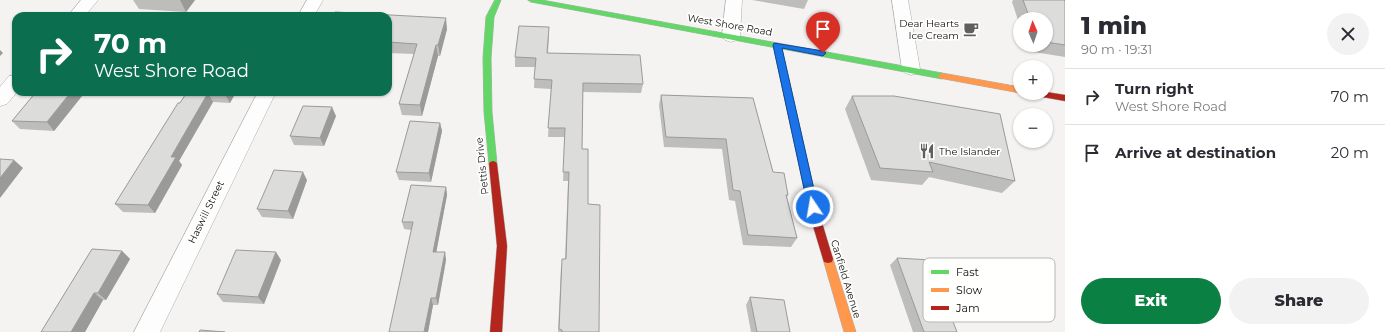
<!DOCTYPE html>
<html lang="en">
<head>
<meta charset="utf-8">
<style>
  :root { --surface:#fff; --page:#f2f2f3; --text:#2b2b33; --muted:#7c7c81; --line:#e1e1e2; --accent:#0b8043 }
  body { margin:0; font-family:Montserrat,sans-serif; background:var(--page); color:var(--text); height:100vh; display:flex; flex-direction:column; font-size:15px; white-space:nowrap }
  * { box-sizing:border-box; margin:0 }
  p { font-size:13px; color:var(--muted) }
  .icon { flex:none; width:22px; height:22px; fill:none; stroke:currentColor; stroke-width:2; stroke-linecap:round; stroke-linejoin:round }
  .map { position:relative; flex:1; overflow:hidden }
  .drawer { display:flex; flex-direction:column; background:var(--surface); width:320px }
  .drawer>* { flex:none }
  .top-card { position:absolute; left:12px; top:12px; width:380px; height:84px; border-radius:12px; box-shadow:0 1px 3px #0004; background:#0b6e4f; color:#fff; overflow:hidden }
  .needle { width:26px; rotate:358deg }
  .buttons { position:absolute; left:1013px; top:12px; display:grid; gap:8px }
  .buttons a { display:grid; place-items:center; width:40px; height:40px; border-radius:50%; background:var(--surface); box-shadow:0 1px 3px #0004; font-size:20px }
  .pin { position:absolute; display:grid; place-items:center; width:34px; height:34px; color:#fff; margin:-41px -17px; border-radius:50% 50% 50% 0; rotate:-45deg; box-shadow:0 0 4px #0007 }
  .pin .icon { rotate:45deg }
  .me { position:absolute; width:44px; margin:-22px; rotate:348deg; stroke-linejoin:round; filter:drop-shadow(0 0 3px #0008) }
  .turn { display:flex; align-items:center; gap:14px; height:84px; padding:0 16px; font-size:18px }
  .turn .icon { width:52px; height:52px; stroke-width:2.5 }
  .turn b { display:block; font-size:28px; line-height:34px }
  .round { display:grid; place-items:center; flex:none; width:42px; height:42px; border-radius:21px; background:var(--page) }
  .head { display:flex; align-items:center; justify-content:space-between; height:68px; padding:0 16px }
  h1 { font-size:24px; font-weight:800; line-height:30px }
  .button { display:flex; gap:8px; margin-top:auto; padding:8px 16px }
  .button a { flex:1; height:46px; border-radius:24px; background:var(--accent); color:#fff; font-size:16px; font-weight:800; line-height:46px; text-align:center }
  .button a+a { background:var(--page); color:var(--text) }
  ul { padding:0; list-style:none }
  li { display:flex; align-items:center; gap:12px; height:56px; padding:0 16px; border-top:1px solid var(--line) }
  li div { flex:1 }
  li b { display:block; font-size:15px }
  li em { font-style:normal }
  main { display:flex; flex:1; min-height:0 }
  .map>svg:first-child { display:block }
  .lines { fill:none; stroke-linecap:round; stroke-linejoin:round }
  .street-casing { stroke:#adadab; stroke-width:1 }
  .fast-casing { stroke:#adadab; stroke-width:1 }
  .slow-casing { stroke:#adadab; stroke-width:1 }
  .jam-casing { stroke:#adadab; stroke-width:1 }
  .street { fill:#fdfdfd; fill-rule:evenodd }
  .fast { fill:#63d668; fill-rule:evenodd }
  .slow { fill:#ff974d; fill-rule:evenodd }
  .jam { fill:#b3261e; fill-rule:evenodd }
  .wall { fill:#bdbdbb }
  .shaded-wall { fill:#9a9a99 }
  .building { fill:#dcdcda; stroke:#9a9a99 }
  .route { fill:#1a73e8; stroke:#114b97 }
  .labels { text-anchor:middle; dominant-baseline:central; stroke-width:3.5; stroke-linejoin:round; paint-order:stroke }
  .poi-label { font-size:10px; fill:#11100f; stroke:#fffffe; text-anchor:end }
  .street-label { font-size:10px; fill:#11100f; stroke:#fffffe }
  .key { fill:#fffffe; stroke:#b8b7b6; stroke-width:1 }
  .key-label { font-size:11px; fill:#11100f }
</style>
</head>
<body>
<main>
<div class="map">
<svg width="1065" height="332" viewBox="0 0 1065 332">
  <rect width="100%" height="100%" fill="#f4f3f1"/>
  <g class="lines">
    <g class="street-casing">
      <g id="street">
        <polygon points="81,0 98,0 85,16 68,16"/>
        <polygon points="307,0 323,0 314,16 298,16"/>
        <polygon points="726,0 742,0 740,36 737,40 731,42 725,40 722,36"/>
        <polygon points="892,0 908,0 920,69 917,73 911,75 905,73 902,69"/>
        <polygon points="16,75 17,92 7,104 0,106 0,87 9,76"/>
        <polygon points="258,92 276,92 160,332 134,332"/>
      </g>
    </g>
    <g class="fast-casing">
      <g id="fast">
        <polygon points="495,0 501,0 494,17 491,58 492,112 497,164 496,166 490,166 489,164 484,112 483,58 486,17"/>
        <polygon points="528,0 542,0 942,73 946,76 942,79 531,2"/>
      </g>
    </g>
    <g class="slow-casing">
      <g id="slow">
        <polygon points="942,73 1020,87 1020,93 939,78 938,76"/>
        <polygon points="828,255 832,256 833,259 856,332 844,332 823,259 824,256"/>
      </g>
    </g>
    <g class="jam-casing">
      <g id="jam">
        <polygon points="774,43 777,43 781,45 820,216 833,259 832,262 828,263 824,262 823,259 810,216 773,45"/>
        <polygon points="1046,92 1065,95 1065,101 1037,96 1033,93 1046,93"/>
        <polygon points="493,161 496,162 497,164 507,246 502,332 490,332 497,246 489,164 490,162"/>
      </g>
    </g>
    <use href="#street" class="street"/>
    <use href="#fast" class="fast"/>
    <use href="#slow" class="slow"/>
    <use href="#jam" class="jam"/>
  </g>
  <g class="wall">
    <polygon points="133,0 195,0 186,12 139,9"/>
    <polygon points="752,0 808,0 804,9"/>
    <polygon points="1013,0 1064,0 1065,1 1065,57 1028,51 1026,45 1046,45 1046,19 1020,19 1020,26 1012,2"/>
    <polygon points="388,16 447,29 440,56 438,56 422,116 402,115 399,104 414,54 388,53"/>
    <polygon points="549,36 548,53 643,84 641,93 583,92 582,149 599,332 558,332 561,267 565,259 568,181 563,181 565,137 548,137 551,89 534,88 535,67 515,67 515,57"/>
    <polygon points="36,92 79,92 82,96 54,131 20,129 12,121"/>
    <polygon points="187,92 236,92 230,103 213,102 179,161 182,165 155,213 123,212 115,204"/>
    <polygon points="661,95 753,98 773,172 788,195 787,197 797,238 791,247 743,245 735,201 729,200 722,149 664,147 659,105"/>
    <polygon points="852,96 1015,181 1002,193 929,177 922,185 871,180 845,109"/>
    <polygon points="336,116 324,146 294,145 290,136"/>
    <polygon points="440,123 442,131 431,182 399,180 396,172"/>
    <polygon points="307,180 293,219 262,217 257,209"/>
    <polygon points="446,187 447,195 436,252 445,252 446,260 438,305 433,305 428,332 411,230 404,229 402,222"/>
    <polygon points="122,251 130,259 106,300 103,300 85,332 41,332"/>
    <polygon points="897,258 953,314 950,316 957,332 913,332 890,265"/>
    <polygon points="281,260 264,304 223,302 217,294"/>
    <polygon points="750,297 790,332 751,332 746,305"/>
  </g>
  <g class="shaded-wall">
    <polygon points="180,0 195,0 186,12"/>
    <polygon points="446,18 447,29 440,56 438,45"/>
    <polygon points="436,45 438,56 422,116 420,105"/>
    <polygon points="0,50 3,53 0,56"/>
    <polygon points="71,92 79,92 82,96 54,131 47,122"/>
    <polygon points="226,92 236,92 230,103 225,94"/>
    <polygon points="208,93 213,102 179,161 182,165 155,213 148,205 171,157"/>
    <polygon points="332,107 336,116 324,146 320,138"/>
    <polygon points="440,123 442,131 431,182 429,173"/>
    <polygon points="14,160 23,168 0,198 0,178"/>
    <polygon points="303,172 307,180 293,219 288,211"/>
    <polygon points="446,187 447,195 435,259 433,252"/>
    <polygon points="122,251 130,259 106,300 98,293"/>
    <polygon points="276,252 281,260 264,304 258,297"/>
    <polygon points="445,252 446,260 438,305 436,298"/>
    <polygon points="94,293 103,300 85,332 71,332"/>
    <polygon points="431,298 433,305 428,332 424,332"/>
  </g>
  <g class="building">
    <polygon points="1023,0 1064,0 1065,1 1065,45 1046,42 1046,19 1030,19"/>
    <polygon points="335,12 446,18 438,45 436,45 420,105 399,104 417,44 388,42 388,16 333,16"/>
    <polygon points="519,26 549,27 547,53 640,55 643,84 583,83 582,149 588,149 588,204 600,205 599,332 562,332 562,330 559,329 562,259 566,259 569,172 563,172 565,128 548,128 552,80 534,79 536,58 515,57"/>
    <polygon points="36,92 71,92 47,122 12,121"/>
    <polygon points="187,92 226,92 225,94 208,93 171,157 176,157 148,205 115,204 178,103 180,103"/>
    <polygon points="661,95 753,98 773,172 784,173 788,195 786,195 797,238 748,235 740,191 733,190 726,139 666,137"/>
    <polygon points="852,96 894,96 1000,114 1015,181 929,162 933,172 880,168"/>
    <polygon points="303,106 332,107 320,138 290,136"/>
    <polygon points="410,121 440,123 429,173 396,172"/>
    <polygon points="0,159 14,160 0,178"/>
    <polygon points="274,170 303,172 288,211 257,209"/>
    <polygon points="411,185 446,187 433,252 445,252 436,298 431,298 424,332 389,332 413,222 402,222"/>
    <polygon points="92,249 122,251 98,293 94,293 71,332 41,332"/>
    <polygon points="236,250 276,252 258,297 217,294"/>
    <polygon points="897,258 931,260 953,314 950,314 957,332 924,332"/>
    <polygon points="750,297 784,300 790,332 757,332"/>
    <polygon points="200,330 225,332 199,332"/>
  </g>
  <polygon class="route" points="774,43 823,51 826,53 823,56 782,48 818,207 816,209 809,209 808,207 773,45"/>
  <defs>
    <g id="cafe-bare" transform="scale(1.2)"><path d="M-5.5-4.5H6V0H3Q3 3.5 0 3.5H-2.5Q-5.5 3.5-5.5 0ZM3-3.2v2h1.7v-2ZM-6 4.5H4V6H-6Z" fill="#605f5e" stroke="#fffffe" stroke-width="2.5" paint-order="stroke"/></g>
    <g id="restaurant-bare" transform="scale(1.2)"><path d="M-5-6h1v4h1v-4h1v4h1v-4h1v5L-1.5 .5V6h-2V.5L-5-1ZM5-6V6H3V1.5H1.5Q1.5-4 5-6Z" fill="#605f5e" stroke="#fffffe" stroke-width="2.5" paint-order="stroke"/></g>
  </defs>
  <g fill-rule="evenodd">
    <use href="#cafe-bare" x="971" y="29"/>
    <use href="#restaurant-bare" x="927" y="151"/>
  </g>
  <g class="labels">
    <g class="poi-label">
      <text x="959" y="23">Dear Hearts<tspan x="959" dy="12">Ice Cream</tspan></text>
      <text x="939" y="151" text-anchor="start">The Islander</text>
    </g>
    <g class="street-label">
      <text transform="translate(730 25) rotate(10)">West Shore Road</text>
      <text transform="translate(482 166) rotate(-96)">Pettis Drive</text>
      <text transform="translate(206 212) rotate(-64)">Haswill Street</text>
      <text transform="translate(846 279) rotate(73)">Canfield Avenue</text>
    </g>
  </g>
  <rect x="923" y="258" width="132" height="64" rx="6" class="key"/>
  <rect x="931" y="270" width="18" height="4" fill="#63d668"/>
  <rect x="931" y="288" width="18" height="4" fill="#ff974d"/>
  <rect x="931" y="306" width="18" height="4" fill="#b3261e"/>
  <g class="key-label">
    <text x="956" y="276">Fast</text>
    <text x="956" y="294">Slow</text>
    <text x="956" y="312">Jam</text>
  </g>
</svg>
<div class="buttons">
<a><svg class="needle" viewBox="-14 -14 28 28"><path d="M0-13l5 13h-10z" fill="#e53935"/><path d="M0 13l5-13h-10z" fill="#7c7c81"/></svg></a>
<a>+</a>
<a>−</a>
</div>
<div class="pin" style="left:823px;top:53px;background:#d93025"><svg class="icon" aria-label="arrive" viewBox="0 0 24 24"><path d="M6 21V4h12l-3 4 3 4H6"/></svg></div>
<svg class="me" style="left:813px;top:207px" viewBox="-20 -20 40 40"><circle r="17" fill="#1a73e8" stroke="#fff" stroke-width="3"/><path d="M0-11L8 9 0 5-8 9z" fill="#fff"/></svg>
<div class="top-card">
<div class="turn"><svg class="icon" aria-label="right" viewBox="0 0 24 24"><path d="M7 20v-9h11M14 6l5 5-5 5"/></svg><div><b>70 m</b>West Shore Road</div></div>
</div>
</div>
<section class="drawer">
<div class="head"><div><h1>1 min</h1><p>90 m · 19:31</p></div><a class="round"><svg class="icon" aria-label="close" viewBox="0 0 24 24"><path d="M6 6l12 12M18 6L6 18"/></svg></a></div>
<ul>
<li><svg class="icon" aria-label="right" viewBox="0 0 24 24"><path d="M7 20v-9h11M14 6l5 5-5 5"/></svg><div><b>Turn right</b><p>West Shore Road</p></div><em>70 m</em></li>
<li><svg class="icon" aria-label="arrive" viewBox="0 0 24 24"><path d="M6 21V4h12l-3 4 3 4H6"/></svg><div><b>Arrive at destination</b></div><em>20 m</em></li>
</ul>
<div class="button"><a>Exit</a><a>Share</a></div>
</section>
</main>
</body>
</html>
